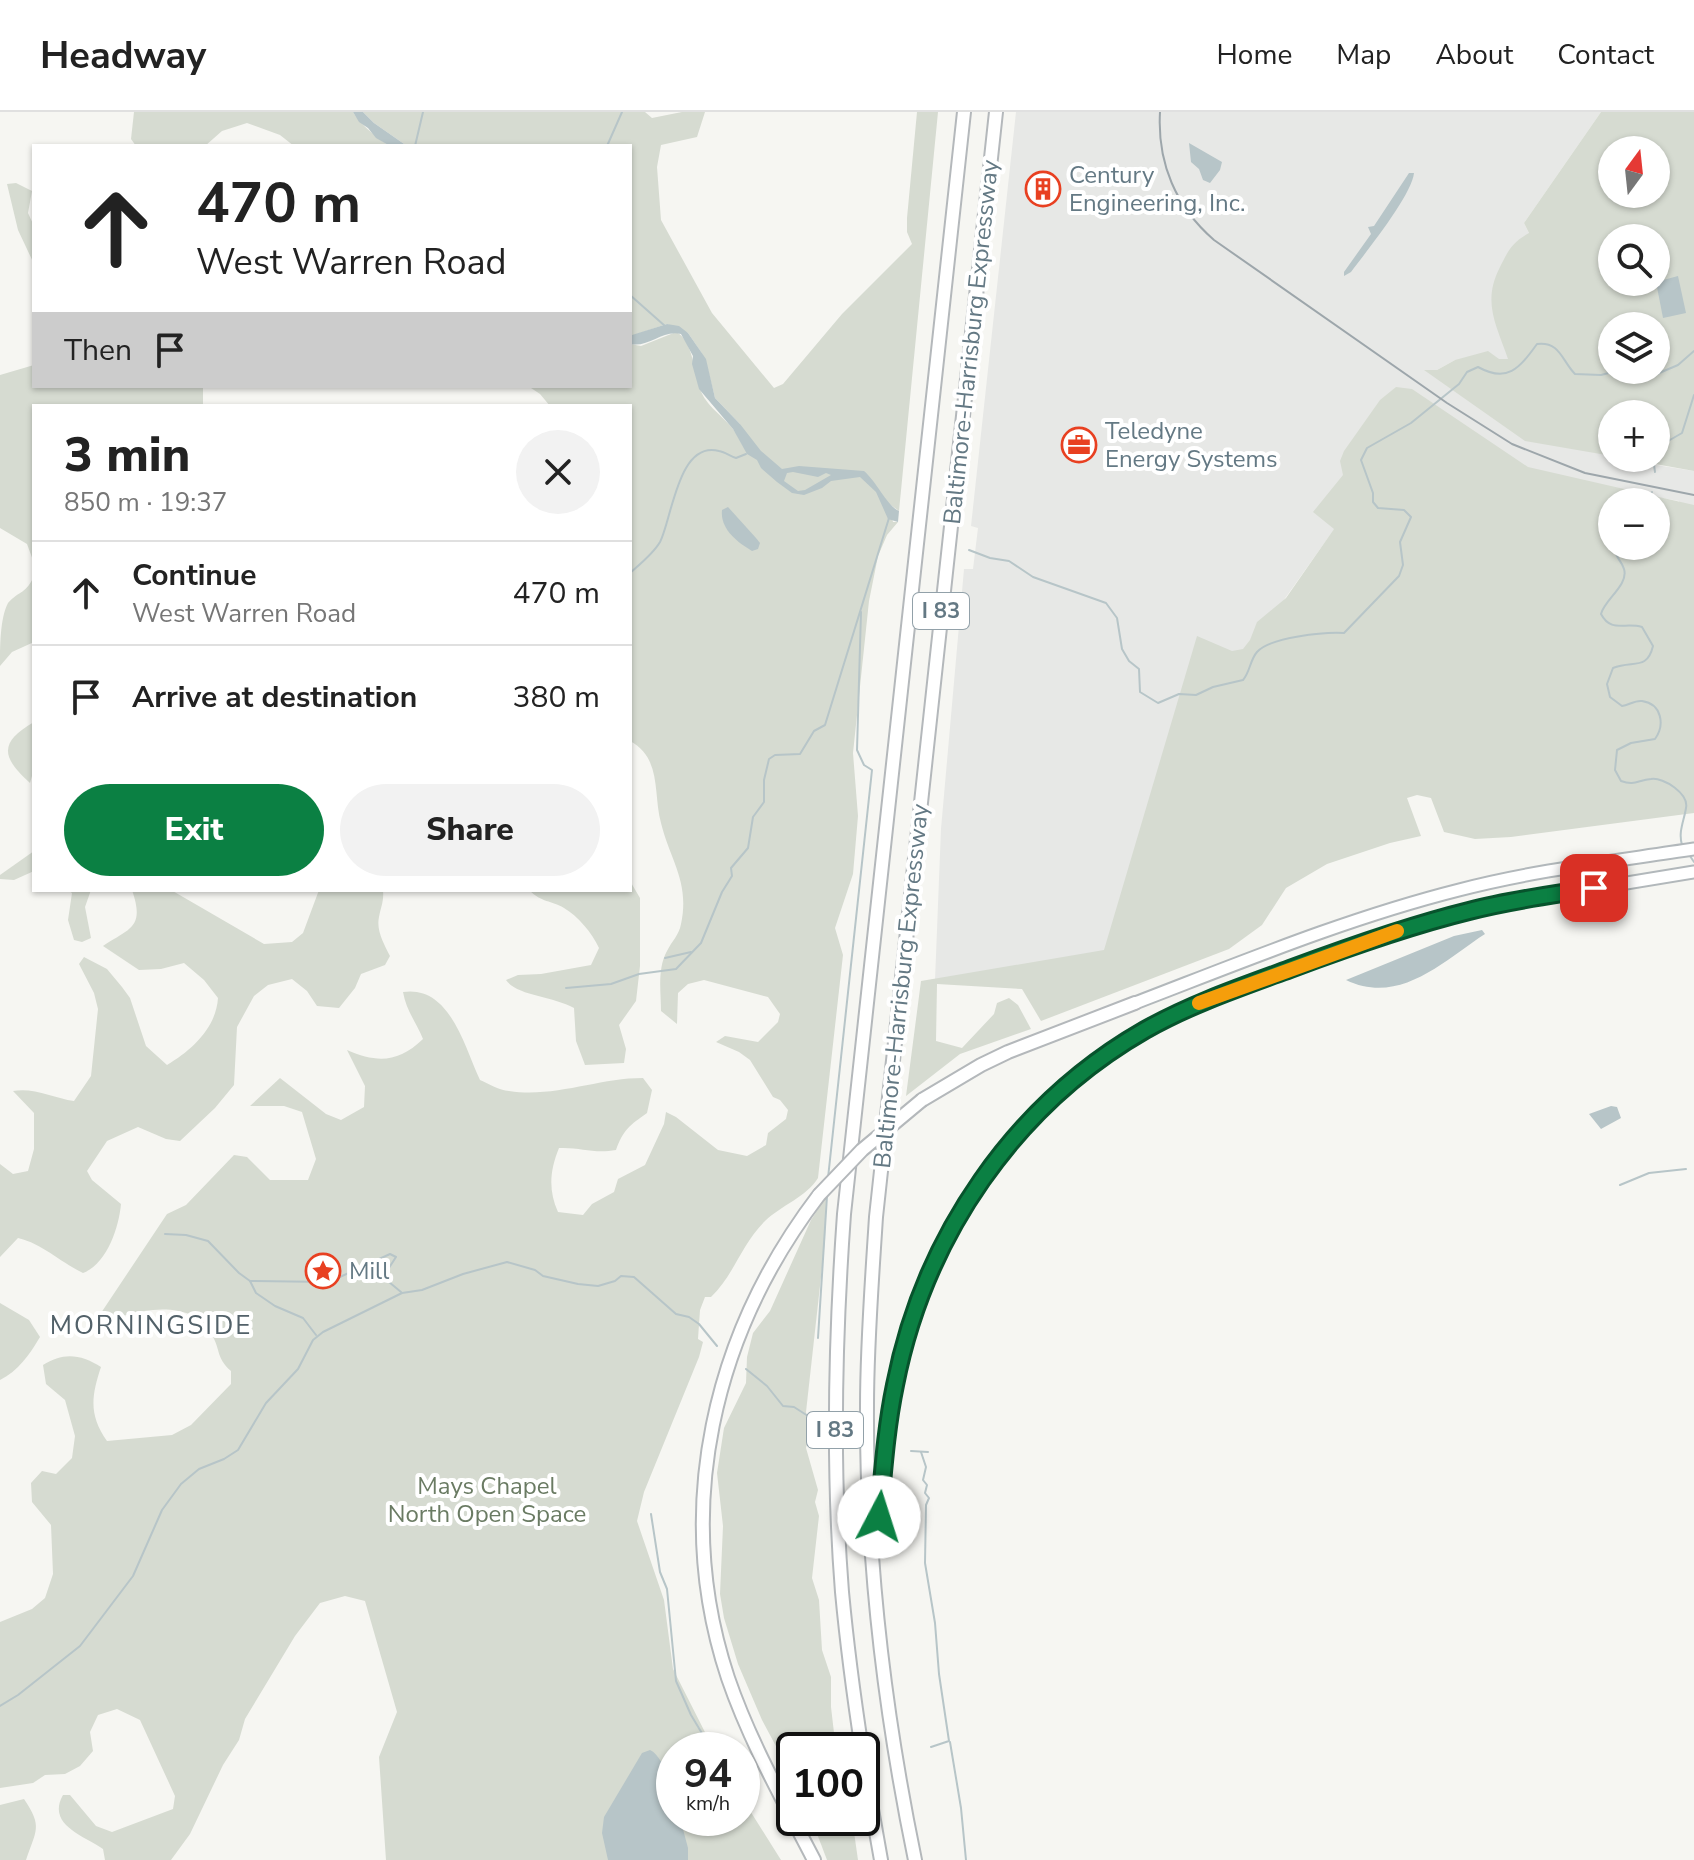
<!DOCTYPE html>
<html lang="en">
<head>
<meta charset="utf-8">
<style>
  :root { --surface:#fff; --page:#f2f2f2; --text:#222; --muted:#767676; --line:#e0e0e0; --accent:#0b8043 }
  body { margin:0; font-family:"Nunito Sans",sans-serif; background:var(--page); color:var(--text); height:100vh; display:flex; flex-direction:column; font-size:30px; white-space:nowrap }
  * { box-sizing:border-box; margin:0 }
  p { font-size:26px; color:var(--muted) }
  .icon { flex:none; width:44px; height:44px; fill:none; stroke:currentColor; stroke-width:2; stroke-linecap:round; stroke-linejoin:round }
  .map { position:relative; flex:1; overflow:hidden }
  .sheet { position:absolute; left:32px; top:292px; width:600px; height:488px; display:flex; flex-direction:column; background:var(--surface); border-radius:0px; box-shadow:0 2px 6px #0004 }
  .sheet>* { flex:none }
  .guide { position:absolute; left:32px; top:32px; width:600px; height:244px; border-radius:0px; box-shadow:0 2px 6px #0004; background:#fff; color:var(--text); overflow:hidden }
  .needle { width:52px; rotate:15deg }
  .fabs { position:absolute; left:1598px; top:24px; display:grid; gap:16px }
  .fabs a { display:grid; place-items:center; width:72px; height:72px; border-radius:50%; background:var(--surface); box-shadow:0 2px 6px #0004; font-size:40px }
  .speed { position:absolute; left:656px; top:1620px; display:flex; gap:16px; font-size:40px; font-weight:700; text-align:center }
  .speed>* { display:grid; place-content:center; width:104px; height:104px; border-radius:50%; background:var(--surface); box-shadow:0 2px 6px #0004; line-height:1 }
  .speed small { font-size:20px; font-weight:400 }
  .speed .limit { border:4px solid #111; border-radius:12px; background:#fff; color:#111 }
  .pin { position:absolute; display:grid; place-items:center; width:68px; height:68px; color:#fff; margin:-34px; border-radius:16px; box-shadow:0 4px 12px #0006 }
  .me { position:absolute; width:88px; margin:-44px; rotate:5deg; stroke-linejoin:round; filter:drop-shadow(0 0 6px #0008) }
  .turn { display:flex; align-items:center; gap:28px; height:168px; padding:0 32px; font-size:36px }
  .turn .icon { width:104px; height:104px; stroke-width:2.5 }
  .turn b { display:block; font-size:56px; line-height:68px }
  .then { display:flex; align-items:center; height:76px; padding:0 32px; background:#0003; gap:16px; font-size:30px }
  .round { display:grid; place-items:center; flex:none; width:84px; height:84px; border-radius:42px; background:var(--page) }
  .head { display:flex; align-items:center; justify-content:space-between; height:136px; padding:0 32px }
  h1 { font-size:48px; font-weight:800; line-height:60px }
  .button { display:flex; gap:16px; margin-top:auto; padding:16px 32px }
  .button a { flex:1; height:92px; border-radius:48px; background:var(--accent); color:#fff; font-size:32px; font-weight:800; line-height:92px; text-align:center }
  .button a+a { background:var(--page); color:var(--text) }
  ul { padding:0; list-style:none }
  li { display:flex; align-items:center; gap:24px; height:104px; padding:0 32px; border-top:2px solid var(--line) }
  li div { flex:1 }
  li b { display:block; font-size:30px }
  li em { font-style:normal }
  header { display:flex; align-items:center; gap:48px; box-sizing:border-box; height:112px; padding:0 40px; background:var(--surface); border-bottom:2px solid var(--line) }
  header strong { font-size:38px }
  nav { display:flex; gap:44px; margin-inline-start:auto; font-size:28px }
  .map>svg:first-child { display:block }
  .built { fill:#e7e8e6 }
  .green { fill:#d6dbd1; fill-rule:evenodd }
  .water { fill:#b7c5c8; fill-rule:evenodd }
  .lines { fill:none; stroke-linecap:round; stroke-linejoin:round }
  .stream { stroke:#b7c5c8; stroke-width:2 }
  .primary-casing { stroke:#b2b8bb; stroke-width:15 }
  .motorway-casing { stroke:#b4b8bb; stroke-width:16 }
  .primary { stroke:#fff; stroke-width:11 }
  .motorway { stroke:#fff; stroke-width:12 }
  .tram { stroke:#9da6ab; stroke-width:2 }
  .motorway-bridge-casing { stroke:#b4b8bb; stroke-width:16; stroke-linecap:butt }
  .motorway-bridge { stroke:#fff; stroke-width:12 }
  .route-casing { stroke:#07532c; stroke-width:20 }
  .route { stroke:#0b8043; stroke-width:14 }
  .slow { stroke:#f59e0b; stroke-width:14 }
  .labels { text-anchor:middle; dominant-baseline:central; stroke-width:8; stroke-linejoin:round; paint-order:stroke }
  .shield { fill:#fff; stroke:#92a1a9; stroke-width:2 }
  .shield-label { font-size:22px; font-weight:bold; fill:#647984 }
  .poi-label { font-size:24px; fill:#647984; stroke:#fff; text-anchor:start }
  .street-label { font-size:24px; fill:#647984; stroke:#fff }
  .park-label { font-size:24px; fill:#6a7b63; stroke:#fff }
  .neighbourhood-label { font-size:26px; letter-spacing:2px; fill:#526169; stroke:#fff }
</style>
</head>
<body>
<header>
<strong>Headway</strong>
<nav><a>Home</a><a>Map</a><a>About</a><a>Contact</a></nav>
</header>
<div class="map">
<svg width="1694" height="1748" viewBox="0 0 1694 1748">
  <rect width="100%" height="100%" fill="#f6f6f2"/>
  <polygon class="built" points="1016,0 1601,0 1524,111 1529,121 1508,248 1455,248 1437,258 1426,258 1612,346 1694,359 1694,500 1679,389 1533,363 1314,400 1335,416 1230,564 1123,849 935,868 941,717 964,457 973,457 978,416 971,414"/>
  <g class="green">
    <path d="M 134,0 L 353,0 C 359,11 378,27 390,34 L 294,34 L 280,23 L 247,11 L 222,19 L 205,34 L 136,34 L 131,27 Z"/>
    <path d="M 363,0 L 645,0 L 652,6 L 682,0 L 705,0 L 697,25 L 661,33 L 657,55 L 661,108 L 712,201 L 774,276 L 783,272 L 842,202 L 912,132 L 907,120 L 907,106 L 917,0 L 938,0 L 899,399 L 888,391 L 893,410 L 898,410 L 887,423 L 878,444 L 869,489 L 853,641 L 858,704 L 853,762 L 835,816 L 843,843 L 818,1066 C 806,1085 782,1093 765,1109 C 741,1133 734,1163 711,1185 L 705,1185 L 700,1198 L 698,1227 L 703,1230 L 699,1245 L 644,1380 L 637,1409 L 664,1488 L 673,1557 L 714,1638 L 674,1638 L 674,1706 L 742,1706 L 742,1686 L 781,1748 L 386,1748 L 379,1645 L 397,1600 L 365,1489 L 345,1484 L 320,1491 L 295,1524 L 245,1607 L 239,1628 L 223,1653 L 190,1722 L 171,1748 L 105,1748 L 103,1737 C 85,1724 46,1713 63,1683 L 70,1683 L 96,1714 L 112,1720 L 173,1697 L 175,1684 L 140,1608 L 117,1597 L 98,1603 L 90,1620 L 93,1639 L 80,1654 L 65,1662 L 45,1663 L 33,1671 L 0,1676 L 0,1510 L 32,1497 L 45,1486 L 53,1462 L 51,1413 L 32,1390 L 31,1371 L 42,1359 L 56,1362 L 72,1346 L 75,1324 L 65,1288 L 46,1272 L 43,1253 C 63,1240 81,1242 101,1255 C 91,1285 89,1303 107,1329 L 172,1323 L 191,1313 L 231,1272 L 231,1259 C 215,1245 221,1236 211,1222 C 206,1217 200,1208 194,1204 C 161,1189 122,1203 91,1216 L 167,1102 L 186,1093 L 234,1043 L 247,1045 L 270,1068 L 308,1068 L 316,1047 L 302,1000 L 284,994 L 250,994 L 280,966 L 326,1002 L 341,1008 L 364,995 L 365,974 L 347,938 C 377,951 398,951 423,927 C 416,910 406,898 403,880 C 450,873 464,934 480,968 C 489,972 499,978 509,979 C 555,986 598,966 643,966 L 652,978 L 647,1001 C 630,1013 623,1018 616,1038 C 593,1042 581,1035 559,1036 C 550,1058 548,1078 558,1100 L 583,1103 L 592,1092 L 614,1080 L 618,1067 L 645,1053 L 664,1012 L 666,1000 L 676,1005 L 718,1038 L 747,1044 L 766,1033 L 768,1021 L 786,1007 L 788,998 L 780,988 L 773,985 L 750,948 L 739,940 L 716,930 L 725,924 L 758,930 L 778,910 L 780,902 L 768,885 L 704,868 L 688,872 L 678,881 L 677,912 L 661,899 C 661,880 657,857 667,839 C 672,829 679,823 681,812 C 690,770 670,748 661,711 C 653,682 662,646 630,629 L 630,294 L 550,294 L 540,282 L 528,274 L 630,274 L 630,232 L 641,234 L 676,220 C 693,228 694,261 700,277 C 706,294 723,304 733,317 C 737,322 740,329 743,334 L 740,312 L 715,286 L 706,250 L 701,240 L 688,221 L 667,212 L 634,223 L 630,226 L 630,34 L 407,34 L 374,11 Z"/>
    <path d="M 1601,0 L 1694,0 L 1694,359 L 1622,346 L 1656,346 L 1656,302 L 1612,302 L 1612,344 L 1525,329 L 1424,258 L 1437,258 L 1455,248 L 1488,239 L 1499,247 L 1508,247 C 1496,212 1482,190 1500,155 C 1509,137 1512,131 1529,121 L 1524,111 ZM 1612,38 L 1656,38 L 1656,82 L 1612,82 ZM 1612,126 L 1656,126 L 1656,170 L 1612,170 ZM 1612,214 L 1656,214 L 1656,258 L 1612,258 Z"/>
    <polygon points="16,71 32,79 28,101 34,114 34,152 18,118 7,72"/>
    <polygon points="34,253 34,274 203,274 203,294 34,294 34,451 27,432 0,416 0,263"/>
    <path d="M 1396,275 L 1412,277 L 1528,355 L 1694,393 L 1694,701 L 1511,725 L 1475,727 L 1444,720 L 1431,686 L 1417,683 L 1407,686 L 1421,724 L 1390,731 L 1327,752 L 1286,776 L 1262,813 L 1229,837 L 1041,909 L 1022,877 L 937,872 L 936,929 L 962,936 L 994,902 L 997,891 L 1009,886 L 1018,893 L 1031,917 L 960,942 L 906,984 L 921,869 L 1104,838 L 1197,524 L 1232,539 L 1243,537 L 1250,528 L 1257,510 L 1286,486 L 1334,417 L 1313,400 L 1343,363 L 1340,349 L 1344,339 L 1380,288 ZM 1612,390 L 1656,390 L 1656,434 L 1612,434 Z"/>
    <path d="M 34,464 L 34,530 L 12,540 L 0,554 C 0,535 0,506 8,491 C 20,478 26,482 34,464 Z"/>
    <path d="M 34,610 L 34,657 L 30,671 C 0,644 0,630 34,610 Z"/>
    <polygon points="34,739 34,759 14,768 0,767 0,763"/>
    <path d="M 630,769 L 640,786 L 640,854 L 636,889 L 619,913 L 626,937 L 624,951 L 585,953 L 576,929 L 574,896 C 553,884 517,884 506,868 L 518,863 L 541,862 L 591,853 L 599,836 C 592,821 578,804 564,796 C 551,788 542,791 529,778 L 630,778 Z"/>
    <polygon points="68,778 91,778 85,795 91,826 82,830 74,828 68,808 72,781"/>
    <path d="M 132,778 L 171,778 L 264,832 L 292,830 L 303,821 L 319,778 L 383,778 C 384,790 381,794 379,805 C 376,818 384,832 390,844 L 385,853 L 361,862 L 355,876 L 339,896 L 317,894 L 307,879 L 292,867 L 268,873 L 254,884 L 237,915 L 234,973 L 215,996 L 180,1029 L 166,1027 L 138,1015 L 107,1029 L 87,1059 L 92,1068 L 121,1092 C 119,1115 107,1152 83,1161 C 60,1150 43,1132 18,1126 L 0,1145 L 0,1052 L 13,1062 L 28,1059 L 34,1037 L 34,1001 L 13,979 C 33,975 54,986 74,989 L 91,964 L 98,897 L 94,881 L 79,852 L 84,845 L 107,857 L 122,875 L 130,886 L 146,934 L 167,953 C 192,938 216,916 218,886 L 204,868 L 184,851 L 161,857 L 139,858 L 103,834 C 130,816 145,816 132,778 Z"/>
    <polygon points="826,1085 825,1129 806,1300 810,1317 806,1336 818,1378 815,1390 819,1404 812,1466 819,1488 822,1538 831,1565 831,1595 836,1638 794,1638 794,1668 762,1608 738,1552 724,1506 720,1482 723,1414 717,1361 724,1316 746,1271 747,1245 753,1221 770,1199 811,1108"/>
    <path d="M 0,1191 L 29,1208 L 40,1225 C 30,1242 18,1259 0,1268 Z"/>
    <path d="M 24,1687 C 43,1715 36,1718 26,1748 L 0,1748 L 0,1693 Z"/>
    <polygon points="811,1706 852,1706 858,1748 827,1748"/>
  </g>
  <g class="water">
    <polygon points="353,0 363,0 374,11 407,34 390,34 376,26 368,16 359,10"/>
    <polygon points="1189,31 1222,50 1220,58 1210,71 1203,68 1199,57 1191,50"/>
    <path d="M 1409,61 L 1414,61 C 1412,83 1366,140 1351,160 L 1344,164 L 1344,160 L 1371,122 L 1368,115 L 1374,114 Z"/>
    <polygon points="1678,164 1686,201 1663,206 1656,170"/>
    <path d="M 667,212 L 679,214 L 688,221 L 706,247 L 715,286 L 740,312 L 761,339 L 782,357 L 799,354 L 864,359 C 877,370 887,394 899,399 L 898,410 L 888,407 L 876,380 L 860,365 L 831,369 L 822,376 L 804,383 L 792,381 L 777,370 L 761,356 L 757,348 L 747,342 L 733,317 L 699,277 L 692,252 L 693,244 L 681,222 C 663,217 649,236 630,232 L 632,223 ZM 793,360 L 818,365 L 826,361 L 831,363 L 805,378 L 798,379 L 784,369 L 787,361 Z"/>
    <path d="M 728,395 L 756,426 L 760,431 L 758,437 L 752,439 C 737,430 720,417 722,398 Z"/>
    <path d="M 1482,818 L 1485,822 C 1443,849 1400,894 1346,868 L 1454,824 Z"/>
    <polygon points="1611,994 1617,995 1621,1006 1601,1017 1589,1002"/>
    <path d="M 650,1638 C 667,1646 674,1688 674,1706 L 680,1706 L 688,1736 L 688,1748 L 608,1748 L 602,1721 L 604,1705 L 642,1641 Z"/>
  </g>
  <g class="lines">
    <g class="stream">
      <polyline points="415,34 423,0"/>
      <polyline points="607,34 622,0"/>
      <polyline points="630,183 665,214"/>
      <polyline points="1650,258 1657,262 1678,253 1694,239"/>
      <polyline points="1656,336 1682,321 1694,283"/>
      <polyline points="1653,346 1655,360"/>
      <polyline points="1645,390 1652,380"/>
      <polyline points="1612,415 1612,427"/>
      <path d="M 1614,434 C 1616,448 1621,447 1624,457 C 1629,473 1604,488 1601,502 C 1611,521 1625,510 1642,515 L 1653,534 C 1647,559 1633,548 1613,556 L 1607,572 L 1610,585 L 1622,594 C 1629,593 1635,588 1642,589 C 1662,592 1665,613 1655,627 L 1631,631 L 1617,638 L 1615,658 L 1621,669 C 1635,674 1638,668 1651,667 C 1664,665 1689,682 1686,696 C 1684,709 1678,720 1682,733"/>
      <path d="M 969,438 L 990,446 L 1009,449 L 1033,465 L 1106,491 L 1117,506 L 1122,537 L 1129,549 L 1139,557 L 1140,580 L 1158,591 L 1179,582 L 1196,583 L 1213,575 L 1243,568 C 1250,560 1250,548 1257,540 C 1270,525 1325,520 1344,521 L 1399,464 L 1403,453 L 1400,430 L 1411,405 L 1404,398 L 1378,396 L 1373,390 L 1373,381 L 1361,348 L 1367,336 L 1411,311 L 1459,272 L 1467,260 L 1478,255 C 1507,271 1519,257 1537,232 C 1560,229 1562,249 1575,262 L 1601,263 L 1620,258"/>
      <path d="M 630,461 C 640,452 653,442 660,430 C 672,407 678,328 719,339 C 725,340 730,344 736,346 L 746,342"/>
      <polyline points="1688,741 1694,750"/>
      <polyline points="665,846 691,840"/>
      <polyline points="566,876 611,872 639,862 676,857 701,831 722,780 732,764 731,756 748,736 753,705 764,690 764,668 769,647 775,643 800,642 814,619 825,613 889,406"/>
      <polyline points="828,1066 872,658 864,653 857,638 861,500"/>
      <polyline points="1620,1073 1649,1061 1686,1057"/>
      <polyline points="165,1122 186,1123 208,1129 239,1161 250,1169 256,1181 275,1194 303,1206 316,1223"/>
      <polyline points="250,1169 329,1170 390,1142 396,1145 383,1165 401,1180"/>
      <polyline points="818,1226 827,1084"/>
      <polyline points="746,1257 767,1274 783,1294 794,1295 808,1304"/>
      <polyline points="911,1339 928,1340"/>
      <polyline points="921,1340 926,1355 923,1368 927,1373 925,1381 929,1386 926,1393 925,1451 935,1511 939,1562 949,1629 931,1635"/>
      <polyline points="651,1402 660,1460 667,1477 676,1569 691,1603 712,1638"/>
      <polyline points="0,1594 18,1583 80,1534 133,1464 162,1398 181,1372 199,1357 224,1347 238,1338 266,1291 298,1257 313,1228 323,1220 402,1181 422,1178 463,1162 507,1150 535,1158 543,1164 578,1172 598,1174 615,1169 621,1164 634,1165 676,1202 689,1205 699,1212 717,1234"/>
      <polyline points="950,1630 961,1696 966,1748"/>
    </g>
    <g class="primary-casing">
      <g id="primary">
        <path d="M 1135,891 C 1242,850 1348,806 1459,778 C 1535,758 1616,749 1694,737"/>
        <polyline points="1144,918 1212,886 1423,811 1511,790 1694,760"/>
      </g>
    </g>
    <g class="motorway-casing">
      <g id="motorway">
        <polyline points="922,988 981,953 1008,940 1135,891"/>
        <path d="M 878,1430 C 881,1378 884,1324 895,1272 C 925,1123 1014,997 1144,918"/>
        <path d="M 862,1638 C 854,1586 847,1533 842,1480 C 832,1354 835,1228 844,1102 L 964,0"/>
        <polyline points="862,1641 881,1748"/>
        <path d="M 814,1748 C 783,1688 750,1630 728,1566 C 672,1397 713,1222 819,1083"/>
        <path d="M 915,1748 C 884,1598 866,1447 867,1294 C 867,1231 872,1168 876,1105 L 996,0"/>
      </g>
    </g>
    <use href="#primary" class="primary"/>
    <use href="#motorway" class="motorway"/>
    <path class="tram" d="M 1160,0 C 1157,51 1176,95 1214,128 L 1447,291 L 1512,332 L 1585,361 L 1694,383"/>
    <g class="motorway-bridge-casing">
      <polyline id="motorway-bridge" points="819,1083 862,1038 922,988"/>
    </g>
    <use href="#motorway-bridge" class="motorway-bridge"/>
  </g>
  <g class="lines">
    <g class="route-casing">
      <path id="route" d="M 879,1405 C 883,1361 886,1316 895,1273 C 924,1125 1014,993 1145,918 C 1191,892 1241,875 1290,857 C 1349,835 1408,814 1469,799 C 1510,788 1552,783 1594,776"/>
    </g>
    <use href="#route" class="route"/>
    <polyline class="slow" points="1199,891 1397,819"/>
  </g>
  <defs>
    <g id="building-ring" transform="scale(1.8)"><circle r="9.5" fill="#fff" stroke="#e84021" stroke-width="1.5"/><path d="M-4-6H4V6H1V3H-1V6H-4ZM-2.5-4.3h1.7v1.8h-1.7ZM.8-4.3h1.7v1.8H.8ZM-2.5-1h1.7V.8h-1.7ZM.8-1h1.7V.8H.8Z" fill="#e84021"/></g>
    <g id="office-ring" transform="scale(1.8)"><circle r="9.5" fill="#fff" stroke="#e84021" stroke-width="1.5"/><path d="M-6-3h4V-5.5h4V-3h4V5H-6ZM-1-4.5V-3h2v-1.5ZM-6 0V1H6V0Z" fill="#e84021"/></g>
    <g id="sight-ring" transform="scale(1.8)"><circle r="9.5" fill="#fff" stroke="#e84021" stroke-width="1.5"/><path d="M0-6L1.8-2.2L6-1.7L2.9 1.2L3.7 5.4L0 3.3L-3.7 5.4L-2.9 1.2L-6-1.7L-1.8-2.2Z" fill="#e84021"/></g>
  </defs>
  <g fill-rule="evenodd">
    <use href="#building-ring" x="1043" y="77"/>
    <use href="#office-ring" x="1079" y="333"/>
    <use href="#sight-ring" x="323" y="1159"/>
  </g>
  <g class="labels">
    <g class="shield">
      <rect x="913" y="481" width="56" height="36" rx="6"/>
      <rect x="807" y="1300" width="56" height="36" rx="6"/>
    </g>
    <g class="shield-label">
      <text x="941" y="499">I 83</text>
      <text x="835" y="1318">I 83</text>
    </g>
    <g class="poi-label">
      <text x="1069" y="63">Century<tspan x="1069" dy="28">Engineering, Inc.</tspan></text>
      <text x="1105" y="319">Teledyne<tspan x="1105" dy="28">Energy Systems</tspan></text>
      <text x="349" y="1159">Mill</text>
    </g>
    <g class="street-label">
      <text transform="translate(971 230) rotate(-84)">Baltimore-Harrisburg Expressway</text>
      <text transform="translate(901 874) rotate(-84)">Baltimore-Harrisburg Expressway</text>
    </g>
    <g class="park-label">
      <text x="487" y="1374">Mays Chapel<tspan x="487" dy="28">North Open Space</tspan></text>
    </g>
    <g class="neighbourhood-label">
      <text x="151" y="1213">MORNINGSIDE</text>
    </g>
  </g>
</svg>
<div class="fabs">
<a><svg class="needle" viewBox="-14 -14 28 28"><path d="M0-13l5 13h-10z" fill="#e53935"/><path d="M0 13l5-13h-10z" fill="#767676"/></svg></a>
<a><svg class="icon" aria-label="search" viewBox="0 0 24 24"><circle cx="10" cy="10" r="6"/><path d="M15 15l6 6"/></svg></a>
<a><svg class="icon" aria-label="layers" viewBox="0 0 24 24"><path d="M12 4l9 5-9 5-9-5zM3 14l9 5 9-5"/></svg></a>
<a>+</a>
<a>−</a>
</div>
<div class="speed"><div>94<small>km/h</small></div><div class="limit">100</div></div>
<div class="pin" style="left:1594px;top:776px;background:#d93025"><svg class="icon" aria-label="arrive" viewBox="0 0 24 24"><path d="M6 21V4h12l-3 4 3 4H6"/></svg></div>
<svg class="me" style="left:879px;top:1405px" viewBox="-20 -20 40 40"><circle r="19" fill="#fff"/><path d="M0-13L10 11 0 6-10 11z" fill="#0b8043"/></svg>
<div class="guide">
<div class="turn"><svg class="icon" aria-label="ahead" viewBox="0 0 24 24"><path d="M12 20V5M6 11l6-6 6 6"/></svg><div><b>470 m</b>West Warren Road</div></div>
<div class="then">Then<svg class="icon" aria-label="arrive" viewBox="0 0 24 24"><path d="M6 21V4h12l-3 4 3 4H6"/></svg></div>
</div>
<section class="sheet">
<div class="head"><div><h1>3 min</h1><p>850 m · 19:37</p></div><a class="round"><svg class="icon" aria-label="close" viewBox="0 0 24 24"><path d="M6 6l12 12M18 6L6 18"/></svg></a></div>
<ul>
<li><svg class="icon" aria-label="ahead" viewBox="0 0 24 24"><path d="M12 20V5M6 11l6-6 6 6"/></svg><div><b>Continue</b><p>West Warren Road</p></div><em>470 m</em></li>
<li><svg class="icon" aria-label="arrive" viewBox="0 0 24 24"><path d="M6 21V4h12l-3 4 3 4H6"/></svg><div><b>Arrive at destination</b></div><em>380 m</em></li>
</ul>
<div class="button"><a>Exit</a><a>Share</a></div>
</section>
</div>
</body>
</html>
